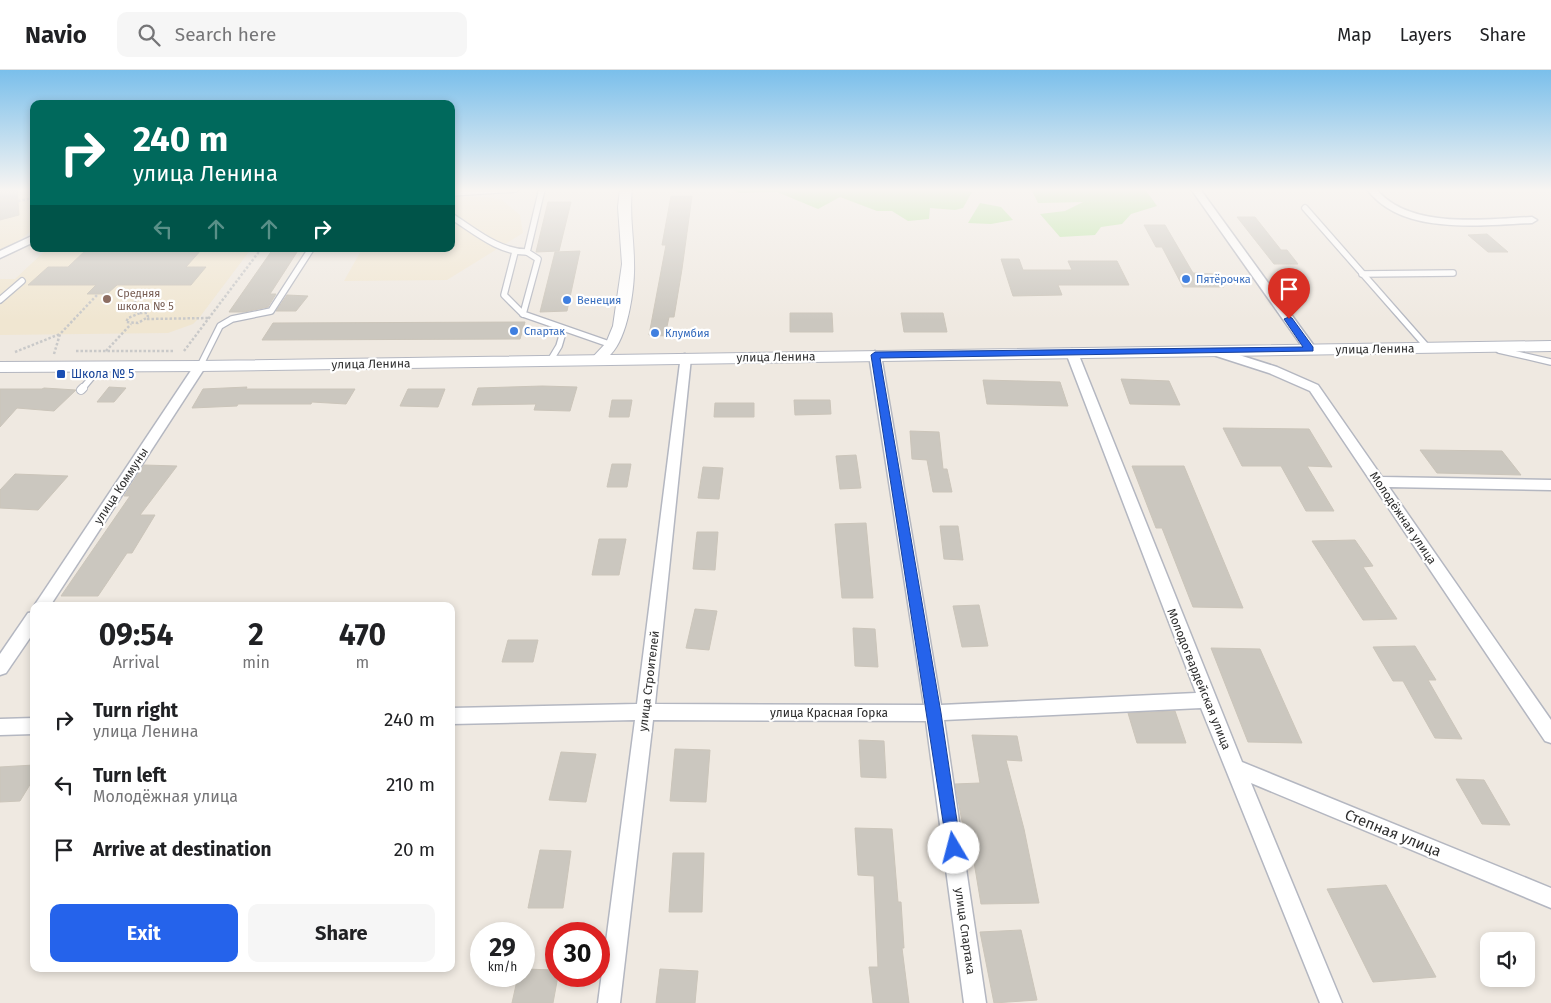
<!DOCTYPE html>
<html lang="en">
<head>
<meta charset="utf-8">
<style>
  :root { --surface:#fff; --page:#f6f6f6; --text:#202124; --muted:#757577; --line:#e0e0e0; --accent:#2563eb }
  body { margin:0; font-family:"Fira Sans",sans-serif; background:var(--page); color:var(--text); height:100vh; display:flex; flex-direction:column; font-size:19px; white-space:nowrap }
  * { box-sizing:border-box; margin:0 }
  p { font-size:16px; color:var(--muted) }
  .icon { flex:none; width:28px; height:28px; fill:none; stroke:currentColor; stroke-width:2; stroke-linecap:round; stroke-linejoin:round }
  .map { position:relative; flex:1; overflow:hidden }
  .panel { position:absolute; left:30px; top:532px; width:425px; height:370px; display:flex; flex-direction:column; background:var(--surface); border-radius:10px; box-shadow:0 2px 8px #0003 }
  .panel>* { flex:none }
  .top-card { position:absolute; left:30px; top:30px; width:425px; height:152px; border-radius:10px; box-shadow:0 2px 8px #0003; background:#00695c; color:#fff; overflow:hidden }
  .buttons { position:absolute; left:1480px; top:862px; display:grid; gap:10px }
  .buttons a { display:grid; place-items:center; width:55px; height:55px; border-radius:10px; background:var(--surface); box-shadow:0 2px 8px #0003; font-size:25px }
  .speed { position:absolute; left:470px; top:852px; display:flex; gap:10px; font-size:25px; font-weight:700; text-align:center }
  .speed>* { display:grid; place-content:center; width:65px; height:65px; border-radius:50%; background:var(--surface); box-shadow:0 2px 8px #0003; line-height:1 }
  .speed small { font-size:12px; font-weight:400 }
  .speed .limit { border:8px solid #d22; background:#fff; color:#111 }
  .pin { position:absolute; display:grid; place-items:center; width:42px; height:42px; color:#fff; margin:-51px -21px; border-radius:50% 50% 50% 0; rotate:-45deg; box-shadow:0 0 5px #0007 }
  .pin .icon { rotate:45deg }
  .me { position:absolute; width:55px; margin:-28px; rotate:352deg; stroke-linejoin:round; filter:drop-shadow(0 0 4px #0008) }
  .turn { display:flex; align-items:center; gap:18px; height:105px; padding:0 20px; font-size:22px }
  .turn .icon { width:65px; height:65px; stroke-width:2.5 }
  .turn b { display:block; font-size:35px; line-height:42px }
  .lanes { display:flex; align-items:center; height:48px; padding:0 20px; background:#0003; justify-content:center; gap:25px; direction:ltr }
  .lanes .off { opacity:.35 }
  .eta { display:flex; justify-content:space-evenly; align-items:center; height:85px; text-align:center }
  .eta b { font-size:30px; font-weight:700; line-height:35px }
  .cta { display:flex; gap:10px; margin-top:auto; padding:10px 20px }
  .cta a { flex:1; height:58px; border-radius:10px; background:var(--accent); color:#fff; font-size:20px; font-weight:700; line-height:58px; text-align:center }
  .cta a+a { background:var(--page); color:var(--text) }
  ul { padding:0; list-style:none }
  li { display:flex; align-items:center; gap:15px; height:65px; padding:0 20px }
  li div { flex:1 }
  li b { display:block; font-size:19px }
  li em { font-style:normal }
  header { display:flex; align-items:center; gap:30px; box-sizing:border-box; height:70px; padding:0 25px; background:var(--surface); border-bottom:1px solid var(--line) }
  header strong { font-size:24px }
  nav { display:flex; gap:28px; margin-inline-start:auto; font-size:18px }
  .search { width:350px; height:45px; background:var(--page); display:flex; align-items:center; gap:12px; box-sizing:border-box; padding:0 18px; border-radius:10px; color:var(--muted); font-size:19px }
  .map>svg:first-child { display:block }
  .education { fill:#f0e6d1 }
  .green { fill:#b6e59e }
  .building { fill:#cbc7bf; stroke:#cbc5ba }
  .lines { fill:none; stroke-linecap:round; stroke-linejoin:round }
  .service-far1-casing { stroke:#b4b7c1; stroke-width:8 }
  .service-casing { stroke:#b4b7c1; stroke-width:10 }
  .minor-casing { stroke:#b4b7c1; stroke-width:3 }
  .tertiary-casing { stroke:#b4b7c1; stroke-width:2 }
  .secondary-casing { stroke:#b4b7c1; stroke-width:2 }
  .path { stroke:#c9c9c9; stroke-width:2.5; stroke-dasharray:2.5 2; stroke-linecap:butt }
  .service-far1 { stroke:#fff; stroke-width:5.5 }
  .service { stroke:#fff; stroke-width:8 }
  .minor { fill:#fff; fill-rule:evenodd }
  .tertiary { fill:#fff; fill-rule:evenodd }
  .secondary { fill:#fff; fill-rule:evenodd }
  .route { fill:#2563eb; stroke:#184099 }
  .shop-dot { fill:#3f7fe0; stroke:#fff; stroke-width:2 }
  .education-dot { fill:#8d6e63; stroke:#fff; stroke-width:2 }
  .transit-dot { fill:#1a4fb4; stroke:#fff; stroke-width:2 }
  .labels { text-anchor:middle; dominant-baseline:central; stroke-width:4.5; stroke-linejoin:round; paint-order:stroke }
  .far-shop-label { font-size:11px; fill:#366cbe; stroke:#fff; text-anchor:start }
  .far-education-label { font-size:11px; fill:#785e54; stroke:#fff; text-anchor:start }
  .street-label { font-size:12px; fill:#2e2e2e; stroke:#fff }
  .transit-label { font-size:12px; fill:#164399; stroke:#fff; text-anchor:start }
  .near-street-label { font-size:15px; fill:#2e2e2e; stroke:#fff }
</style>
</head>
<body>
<header>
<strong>Navio</strong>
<div class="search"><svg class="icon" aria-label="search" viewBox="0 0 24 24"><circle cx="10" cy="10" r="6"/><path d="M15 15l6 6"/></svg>Search here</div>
<nav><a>Map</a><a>Layers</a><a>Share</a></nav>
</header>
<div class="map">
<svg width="1551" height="933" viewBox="0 0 1551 933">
  <rect width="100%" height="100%" fill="#efe9e1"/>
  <g class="education">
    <polygon points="0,119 34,119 34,158 13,176 0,181"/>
    <polygon points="451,127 487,127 502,130 520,145 523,163 447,210 344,211 362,179 451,179"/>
    <polygon points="47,179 251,179 199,248 193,254 168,263 0,265 0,209 15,209"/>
  </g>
  <g class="green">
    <polygon points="731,119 954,119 972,122 963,138 955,140 930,138 929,149 908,151 892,141 877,141 840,127 818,139 777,122 739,123"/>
    <polygon points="1031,119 1145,119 1157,136 1131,144 1122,154 1101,157 1095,165 1060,167 1040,144 1065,141 1083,132 1038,133"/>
    <polygon points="980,133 1001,137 1013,150 991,154 968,153"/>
  </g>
  <g class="building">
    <polygon points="0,119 17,119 19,145 0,150"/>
    <polygon points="671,126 692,126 682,199 674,247 669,247 665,266 649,265 666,175 662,175"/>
    <polygon points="548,132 571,132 559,181 536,182"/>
    <polygon points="1237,147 1255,147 1281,180 1287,180 1298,194 1274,194"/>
    <polygon points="1144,155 1165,155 1193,203 1216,204 1224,217 1183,217 1162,177 1156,177"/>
    <polygon points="1487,164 1508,182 1488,182 1468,165"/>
    <polygon points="87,179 202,179 186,197 206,197 191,215 117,215 107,224 87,224 96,215 28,215 48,197 68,197"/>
    <polygon points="273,179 299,179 270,224 276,224 268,237 244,242 229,242"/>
    <polygon points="580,181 567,241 540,242 555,182"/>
    <polygon points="1001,189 1019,189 1023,200 1072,200 1068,191 1117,191 1129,215 1058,215 1062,225 1013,226"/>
    <polygon points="287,225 308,226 296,241 276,241"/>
    <polygon points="790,243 832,243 833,262 790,262"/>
    <polygon points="901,243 943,243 947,262 904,262"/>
    <polygon points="525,252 520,269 262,270 273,253"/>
    <polygon points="1121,309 1169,311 1180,335 1130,334"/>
    <polygon points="983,310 1060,312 1068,336 987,334"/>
    <polygon points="542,316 577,317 570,341 534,340 536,334 472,335 478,318"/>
    <polygon points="109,317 126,318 114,332 97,332"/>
    <polygon points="247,317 246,319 355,319 346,334 312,332 311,334 238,334 237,336 192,338 203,319"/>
    <polygon points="44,318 76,320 54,341 17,338 0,357 0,319 42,319"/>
    <polygon points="408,319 445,319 438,337 400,336"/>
    <polygon points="612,330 632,330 629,347 609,347"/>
    <polygon points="794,330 830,330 831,344 795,345"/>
    <polygon points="715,333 754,333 754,347 714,347"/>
    <polygon points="1223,358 1309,359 1332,397 1307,396 1334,441 1306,441 1281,396 1242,396"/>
    <polygon points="910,361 939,362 943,399 947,399 952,422 933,422 927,390 912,389"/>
    <polygon points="1420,380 1502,381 1521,405 1437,403"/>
    <polygon points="856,385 861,418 840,419 836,386"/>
    <polygon points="612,394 631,394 627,417 607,417"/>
    <polygon points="144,395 177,396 140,445 155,445 132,483 127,483 98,526 61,526 130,426 124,426"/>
    <polygon points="1132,396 1184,396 1243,538 1193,537 1162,458 1156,458"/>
    <polygon points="703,397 723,398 719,429 698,428"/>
    <polygon points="15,404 68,406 38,440 0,438 0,420"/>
    <polygon points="866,453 873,528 842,528 835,454"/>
    <polygon points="940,456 958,456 963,490 944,489"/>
    <polygon points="697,462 718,462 715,500 693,499"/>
    <polygon points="599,469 626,469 619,505 592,505"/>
    <polygon points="1355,470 1373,496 1363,497 1397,549 1363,550 1312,471"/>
    <polygon points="979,535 988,576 962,577 953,536"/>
    <polygon points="695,539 717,541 709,580 686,578"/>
    <polygon points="853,558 875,559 878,597 855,596"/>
    <polygon points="508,570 538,570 533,592 502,592"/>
    <polygon points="1415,576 1436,610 1428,610 1462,669 1435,668 1403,611 1393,611 1373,577"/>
    <polygon points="1211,578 1260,579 1302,673 1248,672"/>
    <polygon points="1175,641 1186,673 1137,673 1128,643"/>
    <polygon points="972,665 1017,666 1022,691 1006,690 1024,759 1039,833 981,834 969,762 964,762 955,714 980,713"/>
    <polygon points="859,670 884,671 886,708 861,707"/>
    <polygon points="675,679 710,680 706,732 670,731"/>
    <polygon points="561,682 596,684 586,732 549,730"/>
    <polygon points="34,695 34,708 20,731 0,732 0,697"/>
    <polygon points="1456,709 1484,710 1510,755 1482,754"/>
    <polygon points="855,758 892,759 898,832 901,832 904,878 902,878 909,933 873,933 869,897 878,897 874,806 858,805"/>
    <polygon points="540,780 571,781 563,838 528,838"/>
    <polygon points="673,783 704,783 702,842 669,842"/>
    <polygon points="1386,815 1436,907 1373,912 1327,819"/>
    <polygon points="1021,860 1037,930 994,933 980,862"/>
    <polygon points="524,899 556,900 556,906 558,906 553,933 512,933 518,906 524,906"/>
    <polygon points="660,899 698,901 695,933 656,933"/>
  </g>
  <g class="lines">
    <g class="service-far1-casing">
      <g id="service-far1">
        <polyline points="542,119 527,182 538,189 523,244 612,275"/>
        <polyline points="451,123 515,119"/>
        <polyline points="1305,138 1428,278"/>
        <path d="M 451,146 C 475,161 498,182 527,182"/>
        <polyline points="515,182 504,225 523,244"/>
        <polyline points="1362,204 1453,203"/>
        <polyline points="0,230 22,211"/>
        <polyline points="1499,280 1551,292"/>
        <polyline points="550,291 559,276 564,259"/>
        <polyline points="200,296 220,256 232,249 271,241 311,179"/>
        <polyline points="82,319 101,296"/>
      </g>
    </g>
    <g class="service-casing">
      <polyline id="service" points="81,320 83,318"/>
    </g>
    <g class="minor-casing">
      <g id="minor">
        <polygon points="1191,119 1200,119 1314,276 1316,279 1314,282 1306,282"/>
        <path d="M 1367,119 L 1376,119 C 1410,160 1485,149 1532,147 L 1537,150 L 1532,153 C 1481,155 1401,166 1367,119 Z"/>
        <polygon points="34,165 34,172 0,188 0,181"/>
        <polygon points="1214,277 1277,297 1318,315 1382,407 1551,410 1551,420 1389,417 1551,650 1551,673 1545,671 1310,321 1269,303 1210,284 1208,281"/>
        <polygon points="1072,279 1078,283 1242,692 1551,818 1551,838 1251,713 1342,933 1320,933 1201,638 944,650 986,933 964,933 926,651 653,650 620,933 598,933 635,650 451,654 451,638 637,634 681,285 685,284 691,288 655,634 924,635 869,285 875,281 881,285 941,635 1196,623 1066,283"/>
        <polygon points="200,292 206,296 50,536 34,536 196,293"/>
        <polygon points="34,542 34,562 6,603 0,605 0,584 28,543"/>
        <polygon points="34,648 34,664 0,665 0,649"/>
      </g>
    </g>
    <g class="tertiary-casing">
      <path id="tertiary" d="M 620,119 L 632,119 C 629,144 634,168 634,193 C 635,217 628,267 611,284 C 605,290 601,295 592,293 L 590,290 L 606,273 L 613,256 L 622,194 L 618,137 Z"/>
    </g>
    <g class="secondary-casing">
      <polygon id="secondary" points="1551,271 1551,281 200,301 0,302 0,292 200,291"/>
    </g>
    <g class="path">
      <polyline points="18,131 34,128"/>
      <polyline points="135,222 135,244"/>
      <polygon points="140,243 147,243 148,247 138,253 126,252 128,248"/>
      <polyline points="147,249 209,248"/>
      <polyline points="76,281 174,281"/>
      <polyline points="106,281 131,254"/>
      <polyline points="184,281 261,179"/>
      <polyline points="15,282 60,264"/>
      <polyline points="54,284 60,264 98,224"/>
    </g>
    <use href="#service-far1" class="service-far1"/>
    <use href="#service" class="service"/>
    <use href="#minor" class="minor"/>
    <use href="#tertiary" class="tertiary"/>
    <use href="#secondary" class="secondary"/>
  </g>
  <linearGradient id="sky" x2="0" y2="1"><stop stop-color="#7abfeb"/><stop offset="0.48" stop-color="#f8f5f2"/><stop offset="1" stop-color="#f8f5f2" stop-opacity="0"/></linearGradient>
  <rect width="1551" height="250" fill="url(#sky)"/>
  <polygon class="route" points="1289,247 1292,248 1313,277 1313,281 880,288 941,643 961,778 959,784 954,786 948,784 871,285 875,282 1303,277 1284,249"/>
  <g class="shop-dot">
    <circle cx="1186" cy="209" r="5"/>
    <circle cx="567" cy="230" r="5"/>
    <circle cx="514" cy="261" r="5"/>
    <circle cx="655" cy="263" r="5"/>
  </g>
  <circle class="education-dot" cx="107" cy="229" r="5"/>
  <rect class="transit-dot" x="56" y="299" width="10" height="10" rx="2.5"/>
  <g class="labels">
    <g class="far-shop-label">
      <text x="1196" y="209">Пятёрочка</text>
      <text x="577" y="230">Венеция</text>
      <text x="524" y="261">Спартак</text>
      <text x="665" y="263">Клумбия</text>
    </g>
    <g class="far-education-label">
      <text x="117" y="223">Средняя<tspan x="117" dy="13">школа № 5</tspan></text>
    </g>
    <g class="street-label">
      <text transform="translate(1375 279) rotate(-1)">улица Ленина</text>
      <text transform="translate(776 287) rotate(-1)">улица Ленина</text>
      <text transform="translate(371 294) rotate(-1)">улица Ленина</text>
      <text transform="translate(121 416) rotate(-57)">улица Коммуны</text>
      <text transform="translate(1403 448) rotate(56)">Молодёжная улица</text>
      <text transform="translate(1199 609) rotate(68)">Молодогвардейская улица</text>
      <text transform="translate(649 611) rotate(-83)">улица Строителей</text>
      <text x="829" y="643">улица Красная Горка</text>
      <text transform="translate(965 861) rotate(82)">улица Спартака</text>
    </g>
    <g class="transit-label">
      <text x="71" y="304">Школа № 5</text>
    </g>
    <g class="near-street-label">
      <text transform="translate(1393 763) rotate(22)">Степная улица</text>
    </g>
  </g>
</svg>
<div class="buttons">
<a><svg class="icon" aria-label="sound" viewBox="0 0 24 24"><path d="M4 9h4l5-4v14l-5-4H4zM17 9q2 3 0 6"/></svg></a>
</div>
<div class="speed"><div>29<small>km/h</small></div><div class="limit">30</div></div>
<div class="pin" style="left:1289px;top:249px;background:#d93025"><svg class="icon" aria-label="arrive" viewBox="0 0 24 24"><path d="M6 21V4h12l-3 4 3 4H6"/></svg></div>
<svg class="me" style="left:954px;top:778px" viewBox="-20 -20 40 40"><circle r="19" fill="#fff"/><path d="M0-13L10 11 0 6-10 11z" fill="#2563eb"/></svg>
<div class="top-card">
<div class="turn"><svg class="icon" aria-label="right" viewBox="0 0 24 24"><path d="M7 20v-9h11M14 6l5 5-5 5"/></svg><div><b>240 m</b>улица Ленина</div></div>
<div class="lanes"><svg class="icon off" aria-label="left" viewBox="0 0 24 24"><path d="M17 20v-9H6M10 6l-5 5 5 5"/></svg><svg class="icon off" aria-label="ahead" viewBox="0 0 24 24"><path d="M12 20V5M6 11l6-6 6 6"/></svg><svg class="icon off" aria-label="ahead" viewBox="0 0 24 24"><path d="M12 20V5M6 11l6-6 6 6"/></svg><svg class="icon" aria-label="right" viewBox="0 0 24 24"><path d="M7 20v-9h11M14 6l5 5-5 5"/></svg></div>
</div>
<section class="panel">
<div class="eta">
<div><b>09:54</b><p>Arrival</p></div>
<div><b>2</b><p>min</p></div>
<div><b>470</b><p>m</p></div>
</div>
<ul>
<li><svg class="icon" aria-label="right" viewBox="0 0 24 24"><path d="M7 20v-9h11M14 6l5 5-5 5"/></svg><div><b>Turn right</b><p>улица Ленина</p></div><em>240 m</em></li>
<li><svg class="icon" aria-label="left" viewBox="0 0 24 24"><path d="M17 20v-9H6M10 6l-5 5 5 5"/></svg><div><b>Turn left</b><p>Молодёжная улица</p></div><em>210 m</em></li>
<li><svg class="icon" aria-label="arrive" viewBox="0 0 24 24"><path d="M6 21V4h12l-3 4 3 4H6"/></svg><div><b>Arrive at destination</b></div><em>20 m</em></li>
</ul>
<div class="cta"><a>Exit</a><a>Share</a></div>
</section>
</div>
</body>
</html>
